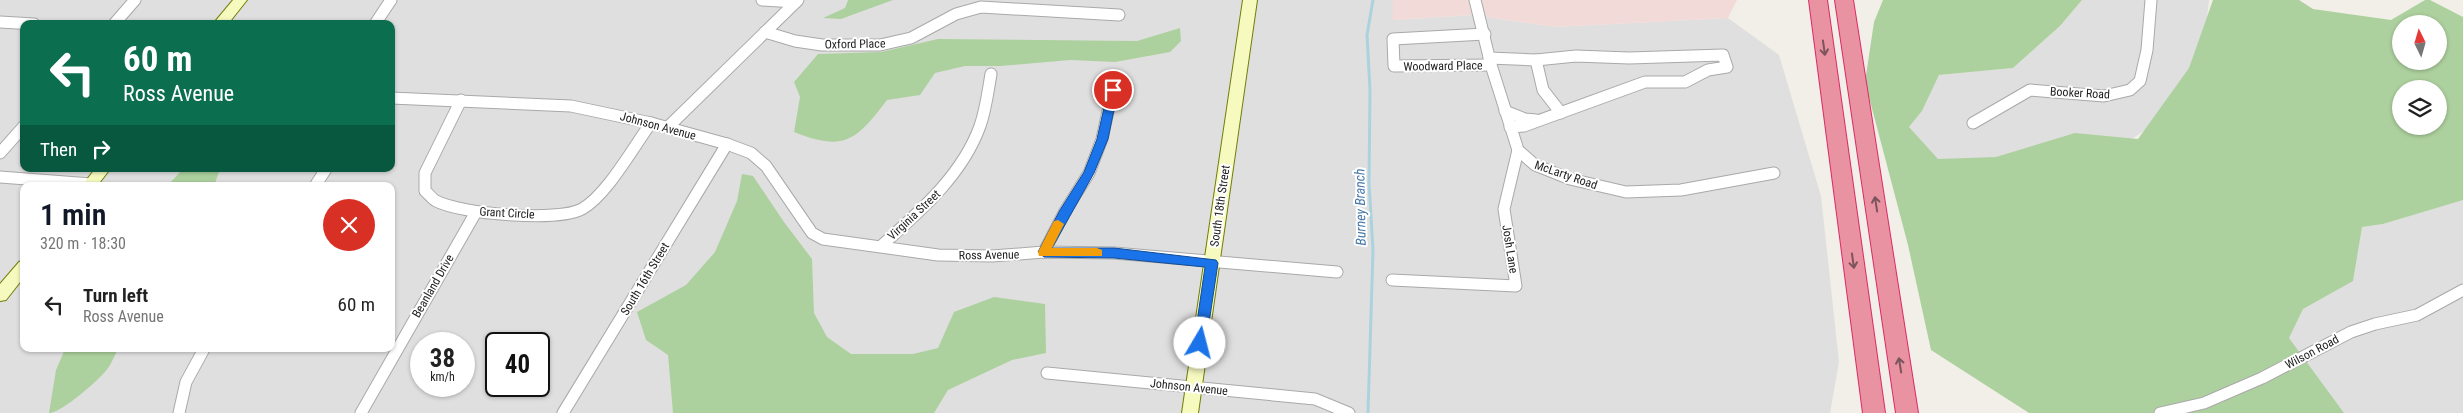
<!DOCTYPE html>
<html lang="en">
<head>
<meta charset="utf-8">
<style>
  :root { --surface:#fff; --page:#f6f6f6; --text:#222; --muted:#767676; --accent:#111827 }
  body { margin:0; font-family:"Roboto Condensed",sans-serif; background:var(--page); color:var(--text); height:100vh; display:flex; flex-direction:column; font-size:19px; white-space:nowrap }
  * { box-sizing:border-box; margin:0 }
  p { font-size:16px; color:var(--muted) }
  .icon { flex:none; width:28px; height:28px; fill:none; stroke:currentColor; stroke-width:2; stroke-linecap:round; stroke-linejoin:round }
  .map { position:relative; flex:1; overflow:hidden }
  .drawer { position:absolute; left:20px; top:182px; width:375px; height:170px; display:flex; flex-direction:column; background:var(--surface); border-radius:10px; box-shadow:0 1px 4px #0004 }
  .drawer>* { flex:none }
  .top-card { position:absolute; left:20px; top:20px; width:375px; height:152px; border-radius:10px; box-shadow:0 1px 4px #0004; background:#0b6e4f; color:#fff; overflow:hidden }
  .needle { width:32px; rotate:355deg }
  .tools { position:absolute; left:2392px; top:15px; display:grid; gap:10px }
  .tools a { display:grid; place-items:center; width:55px; height:55px; border-radius:50%; background:var(--surface); box-shadow:0 1px 4px #0004; font-size:25px }
  .speed { position:absolute; left:410px; top:332px; display:flex; gap:10px; font-size:25px; font-weight:700; text-align:center }
  .speed>* { display:grid; place-content:center; width:65px; height:65px; border-radius:50%; background:var(--surface); box-shadow:0 1px 4px #0004; line-height:1 }
  .speed small { font-size:12px; font-weight:400 }
  .speed .limit { border:2px solid #111; border-radius:8px; background:#fff; color:#111 }
  .pin { position:absolute; display:grid; place-items:center; width:42px; height:42px; color:#fff; margin:-21px; border:2px solid #fff; border-radius:50%; box-shadow:0 1px 5px #0007 }
  .me { position:absolute; width:55px; margin:-28px; rotate:8deg; stroke-linejoin:round; filter:drop-shadow(0 0 4px #0008) }
  .turn { display:flex; align-items:center; gap:18px; height:105px; padding:0 20px; font-size:22px }
  .turn .icon { width:65px; height:65px; stroke-width:2.5 }
  .turn b { display:block; font-size:35px; line-height:42px }
  .then { display:flex; align-items:center; height:48px; padding:0 20px; background:#0003; gap:10px; font-size:19px }
  .round { display:grid; place-items:center; flex:none; width:52px; height:52px; border-radius:26px; background:var(--page) }
  .summary { display:flex; align-items:center; justify-content:space-between; height:85px; padding:0 20px }
  h1 { font-size:30px; font-weight:600; line-height:38px; color:var(--accent) }
  ul { padding:0; list-style:none }
  li { display:flex; align-items:center; gap:15px; height:75px; padding:0 20px }
  li div { flex:1 }
  li b { display:block; font-size:19px }
  li em { font-style:normal }
  .map>svg:first-child { display:block }
  .residential { fill:#e0dfdf; fill-rule:evenodd }
  .commercial { fill:#f2dad9 }
  .forest { fill:#add19e; fill-rule:evenodd }
  .lines { fill:none; stroke-linecap:round; stroke-linejoin:round }
  .stream { stroke:#aad3df; stroke-width:3 }
  .street-casing { stroke:#a9a9a9; stroke-width:13 }
  .secondary-casing { stroke:#707d05; stroke-width:2 }
  .highway-casing { stroke:#dc2a67; stroke-width:2 }
  .street { stroke:#fff; stroke-width:11 }
  .secondary { fill:#f7fabf; fill-rule:evenodd }
  .highway { fill:#e892a2; fill-rule:evenodd }
  .oneway { stroke:#7b545c }
  .route { fill:#1a73e8; stroke:#114b97 }
  .slow { fill:#f59e0b }
  .labels { text-anchor:middle; dominant-baseline:central; stroke-width:4; stroke-linejoin:round; paint-order:stroke }
  .street-label { font-size:12px; fill:#222; stroke:#fff }
  .water-label { font-size:14px; font-style:italic; fill:#4a7aab; stroke:#fff }
</style>
</head>
<body>
<div class="map">
<svg width="2463" height="413" viewBox="0 0 2463 413">
  <rect width="100%" height="100%" fill="#f2efe9"/>
  <g class="residential">
    <path d="M 0,0 L 1393,0 L 1393,20 L 1472,15 L 1556,27 L 1728,18 L 1779,55 L 1821,196 L 1839,362 L 1830,413 L 0,413 ZM 24,24 L 391,24 L 391,169 L 24,169 ZM 24,186 L 391,186 L 391,349 L 24,349 ZM 421,344 L 464,344 L 464,386 L 421,386 ZM 496,344 L 539,344 L 539,386 L 496,386 Z"/>
    <polygon points="2082,0 2209,0 2203,54 2161,120 2099,160 1929,170 1909,127 1922,111 1939,75 2013,68 2060,26"/>
    <polygon points="2463,199 2463,413 2065,413 2362,227 2383,224"/>
  </g>
  <polygon class="commercial" points="1393,0 1737,0 1728,18 1556,27 1472,15 1393,20"/>
  <g class="forest">
    <polygon points="848,0 893,0 841,19 823,18 845,8"/>
    <path d="M 1883,0 L 2082,0 L 2060,26 L 2013,68 L 1939,75 L 1922,111 L 1909,127 L 1938,159 L 1996,157 L 2075,133 L 2138,139 L 2189,68 L 2213,0 L 2299,0 L 2313,9 L 2391,20 L 2425,0 L 2430,0 L 2463,17 L 2463,200 L 2383,224 L 2362,227 L 2353,281 L 2303,309 L 2289,338 L 2344,413 L 2029,413 L 1931,350 L 1908,245 L 1865,82 L 1874,22 ZM 2401,24 L 2439,24 L 2439,61 L 2401,61 ZM 2401,89 L 2439,89 L 2439,126 L 2401,126 Z"/>
    <path d="M 1180,28 L 1181,41 L 1170,52 L 1115,62 L 1070,60 L 1000,66 L 965,66 L 935,73 L 920,95 L 887,100 C 856,141 844,152 794,132 L 800,97 L 794,82 L 818,54 L 881,52 L 938,39 L 1137,41 Z"/>
    <polygon points="183,169 220,169 214,186 167,186"/>
    <polygon points="742,174 753,176 784,222 812,259 814,313 827,337 851,354 913,354 938,348 954,312 994,297 1045,304 1046,353 1012,360 948,390 934,413 673,413 668,355 646,340 637,312 686,285 715,252 737,201"/>
    <path d="M 65,349 L 118,349 C 114,357 110,367 104,373 C 95,383 61,413 49,413 L 56,370 Z"/>
  </g>
  <g class="lines">
    <polyline class="stream" points="1368,413 1373,250 1369,183 1370,90 1367,35 1373,0"/>
    <g class="street-casing">
      <g id="street">
        <polyline points="762,0 796,2"/>
        <polyline points="1475,0 1491,65 1518,150 1535,165 1570,179 1626,192 1681,190 1774,173"/>
        <polyline points="0,22 34,24"/>
        <polyline points="114,24 135,0"/>
        <polyline points="375,24 391,0"/>
        <polyline points="765,32 795,41 822,45 880,45 911,38 956,14 981,7 1119,15"/>
        <polyline points="1485,34 1393,39 1394,66 1491,65"/>
        <polyline points="1489,58 1536,60 1576,56 1629,58 1723,55 1727,67 1708,70 1685,82 1645,82 1524,126 1510,127"/>
        <polyline points="1536,60 1543,90 1561,113"/>
        <polyline points="391,98 571,106 651,123 727,144 751,153 766,166 812,233 823,239 938,255 992,256 1044,252 1114,253 1337,272"/>
        <path d="M 461,100 L 425,173 L 425,191 C 429,194 432,199 436,201 C 461,214 558,222 582,209 C 607,195 634,146 651,123"/>
        <polyline points="1505,111 1525,119 1536,120"/>
        <polyline points="1973,123 2030,90 2104,96 2130,90 2140,81 2147,50 2151,0"/>
        <polyline points="668,127 798,0"/>
        <polyline points="0,153 24,126"/>
        <polyline points="0,177 91,184"/>
        <polyline points="315,186 326,169"/>
        <path d="M 881,246 C 919,212 962,176 980,126 C 986,109 988,91 991,74"/>
        <polyline points="1044,252 1064,213 1089,173 1102,139 1115,79"/>
        <polyline points="1392,280 1516,286 1504,209 1518,150"/>
        <polyline points="1047,373 1315,399 1349,413"/>
        <polyline points="179,413 186,382 204,349"/>
        <polyline points="361,413 476,212"/>
        <polyline points="563,413 727,144"/>
        <polyline points="2160,413 2204,403 2262,378 2351,332 2375,324 2417,315 2463,290"/>
      </g>
    </g>
    <g class="secondary-casing">
      <g id="secondary">
        <polygon points="233,0 247,0 228,24 213,24"/>
        <polygon points="1243,0 1257,0 1198,413 1182,413"/>
        <polygon points="95,169 110,169 97,186 82,186"/>
        <polygon points="24,260 24,277 6,300 0,301 0,284 19,262"/>
      </g>
    </g>
    <g class="highway-casing">
      <g id="highway">
        <polygon points="1809,0 1827,0 1885,413 1863,413"/>
        <polygon points="1835,0 1853,0 1918,413 1896,413"/>
      </g>
    </g>
    <use href="#street" class="street"/>
    <use href="#secondary" class="secondary"/>
    <use href="#highway" class="highway"/>
  </g>
  <defs><path id="oneway-shaft" d="M-6 0H5M1.5-3L5.5 0L1.5 3" fill="none" stroke-width="1.6" stroke-linecap="round" stroke-linejoin="round" transform="scale(1.25)"/></defs>
  <g class="oneway">
    <use href="#oneway-shaft" transform="translate(1824 48) rotate(82)"/>
    <use href="#oneway-shaft" transform="translate(1876 204) rotate(-99)"/>
    <use href="#oneway-shaft" transform="translate(1853 261) rotate(82)"/>
    <use href="#oneway-shaft" transform="translate(1900 365) rotate(-99)"/>
  </g>
  <polygon class="route" points="1113,86 1118,90 1108,139 1094,173 1052,248 1114,248 1216,260 1218,263 1206,343 1200,348 1194,343 1205,267 1114,258 1044,257 1038,252 1060,210 1084,172 1097,139 1108,90"/>
  <polygon class="slow" points="1058,220 1064,224 1052,248 1097,248 1102,250 1102,256 1039,256 1038,252 1054,221"/>
  <g class="labels">
    <g class="street-label">
      <text transform="translate(855 44) rotate(-1)">Oxford Place</text>
      <text transform="translate(1443 66) rotate(-1)">Woodward Place</text>
      <text transform="translate(2080 93) rotate(3)">Booker Road</text>
      <text transform="translate(658 126) rotate(15)">Johnson Avenue</text>
      <text transform="translate(1566 175) rotate(19)">McLarty Road</text>
      <text transform="translate(1220 206) rotate(-82)">South 18th Street</text>
      <text transform="translate(507 213) rotate(3)">Grant Circle</text>
      <text transform="translate(914 215) rotate(-43)">Virginia Street</text>
      <text transform="translate(1510 249) rotate(81)">Josh Lane</text>
      <text transform="translate(989 255) rotate(-1)">Ross Avenue</text>
      <text transform="translate(645 279) rotate(-59)">South 16th Street</text>
      <text transform="translate(433 286) rotate(-60)">Beanland Drive</text>
      <text transform="translate(2312 352) rotate(-28)">Wilson Road</text>
      <text transform="translate(1189 387) rotate(6)">Johnson Avenue</text>
    </g>
    <g class="water-label">
      <text transform="translate(1360 207) rotate(-91)">Burney Branch</text>
    </g>
  </g>
</svg>
<div class="tools">
<a><svg class="needle" viewBox="-14 -14 28 28"><path d="M0-13l5 13h-10z" fill="#e53935"/><path d="M0 13l5-13h-10z" fill="#767676"/></svg></a>
<a><svg class="icon" aria-label="layers" viewBox="0 0 24 24"><path d="M12 4l9 5-9 5-9-5zM3 14l9 5 9-5"/></svg></a>
</div>
<div class="speed"><div>38<small>km/h</small></div><div class="limit">40</div></div>
<div class="pin" style="left:1113px;top:90px;background:#d93025"><svg class="icon" aria-label="arrive" viewBox="0 0 24 24"><path d="M6 21V4h12l-3 4 3 4H6"/></svg></div>
<svg class="me" style="left:1200px;top:343px" viewBox="-20 -20 40 40"><circle r="19" fill="#fff"/><path d="M0-13L10 11 0 6-10 11z" fill="#1a73e8"/></svg>
<div class="top-card">
<div class="turn"><svg class="icon" aria-label="left" viewBox="0 0 24 24"><path d="M17 20v-9H6M10 6l-5 5 5 5"/></svg><div><b>60 m</b>Ross Avenue</div></div>
<div class="then">Then<svg class="icon" aria-label="right" viewBox="0 0 24 24"><path d="M7 20v-9h11M14 6l5 5-5 5"/></svg></div>
</div>
<section class="drawer">
<div class="summary"><div><h1>1 min</h1><p>320 m · 18:30</p></div><a class="round" style="background:#d93025;color:#fff"><svg class="icon" aria-label="close" viewBox="0 0 24 24"><path d="M6 6l12 12M18 6L6 18"/></svg></a></div>
<ul>
<li><svg class="icon" aria-label="left" viewBox="0 0 24 24"><path d="M17 20v-9H6M10 6l-5 5 5 5"/></svg><div><b>Turn left</b><p>Ross Avenue</p></div><em>60 m</em></li>
</ul>
</section>
</div>
</body>
</html>
